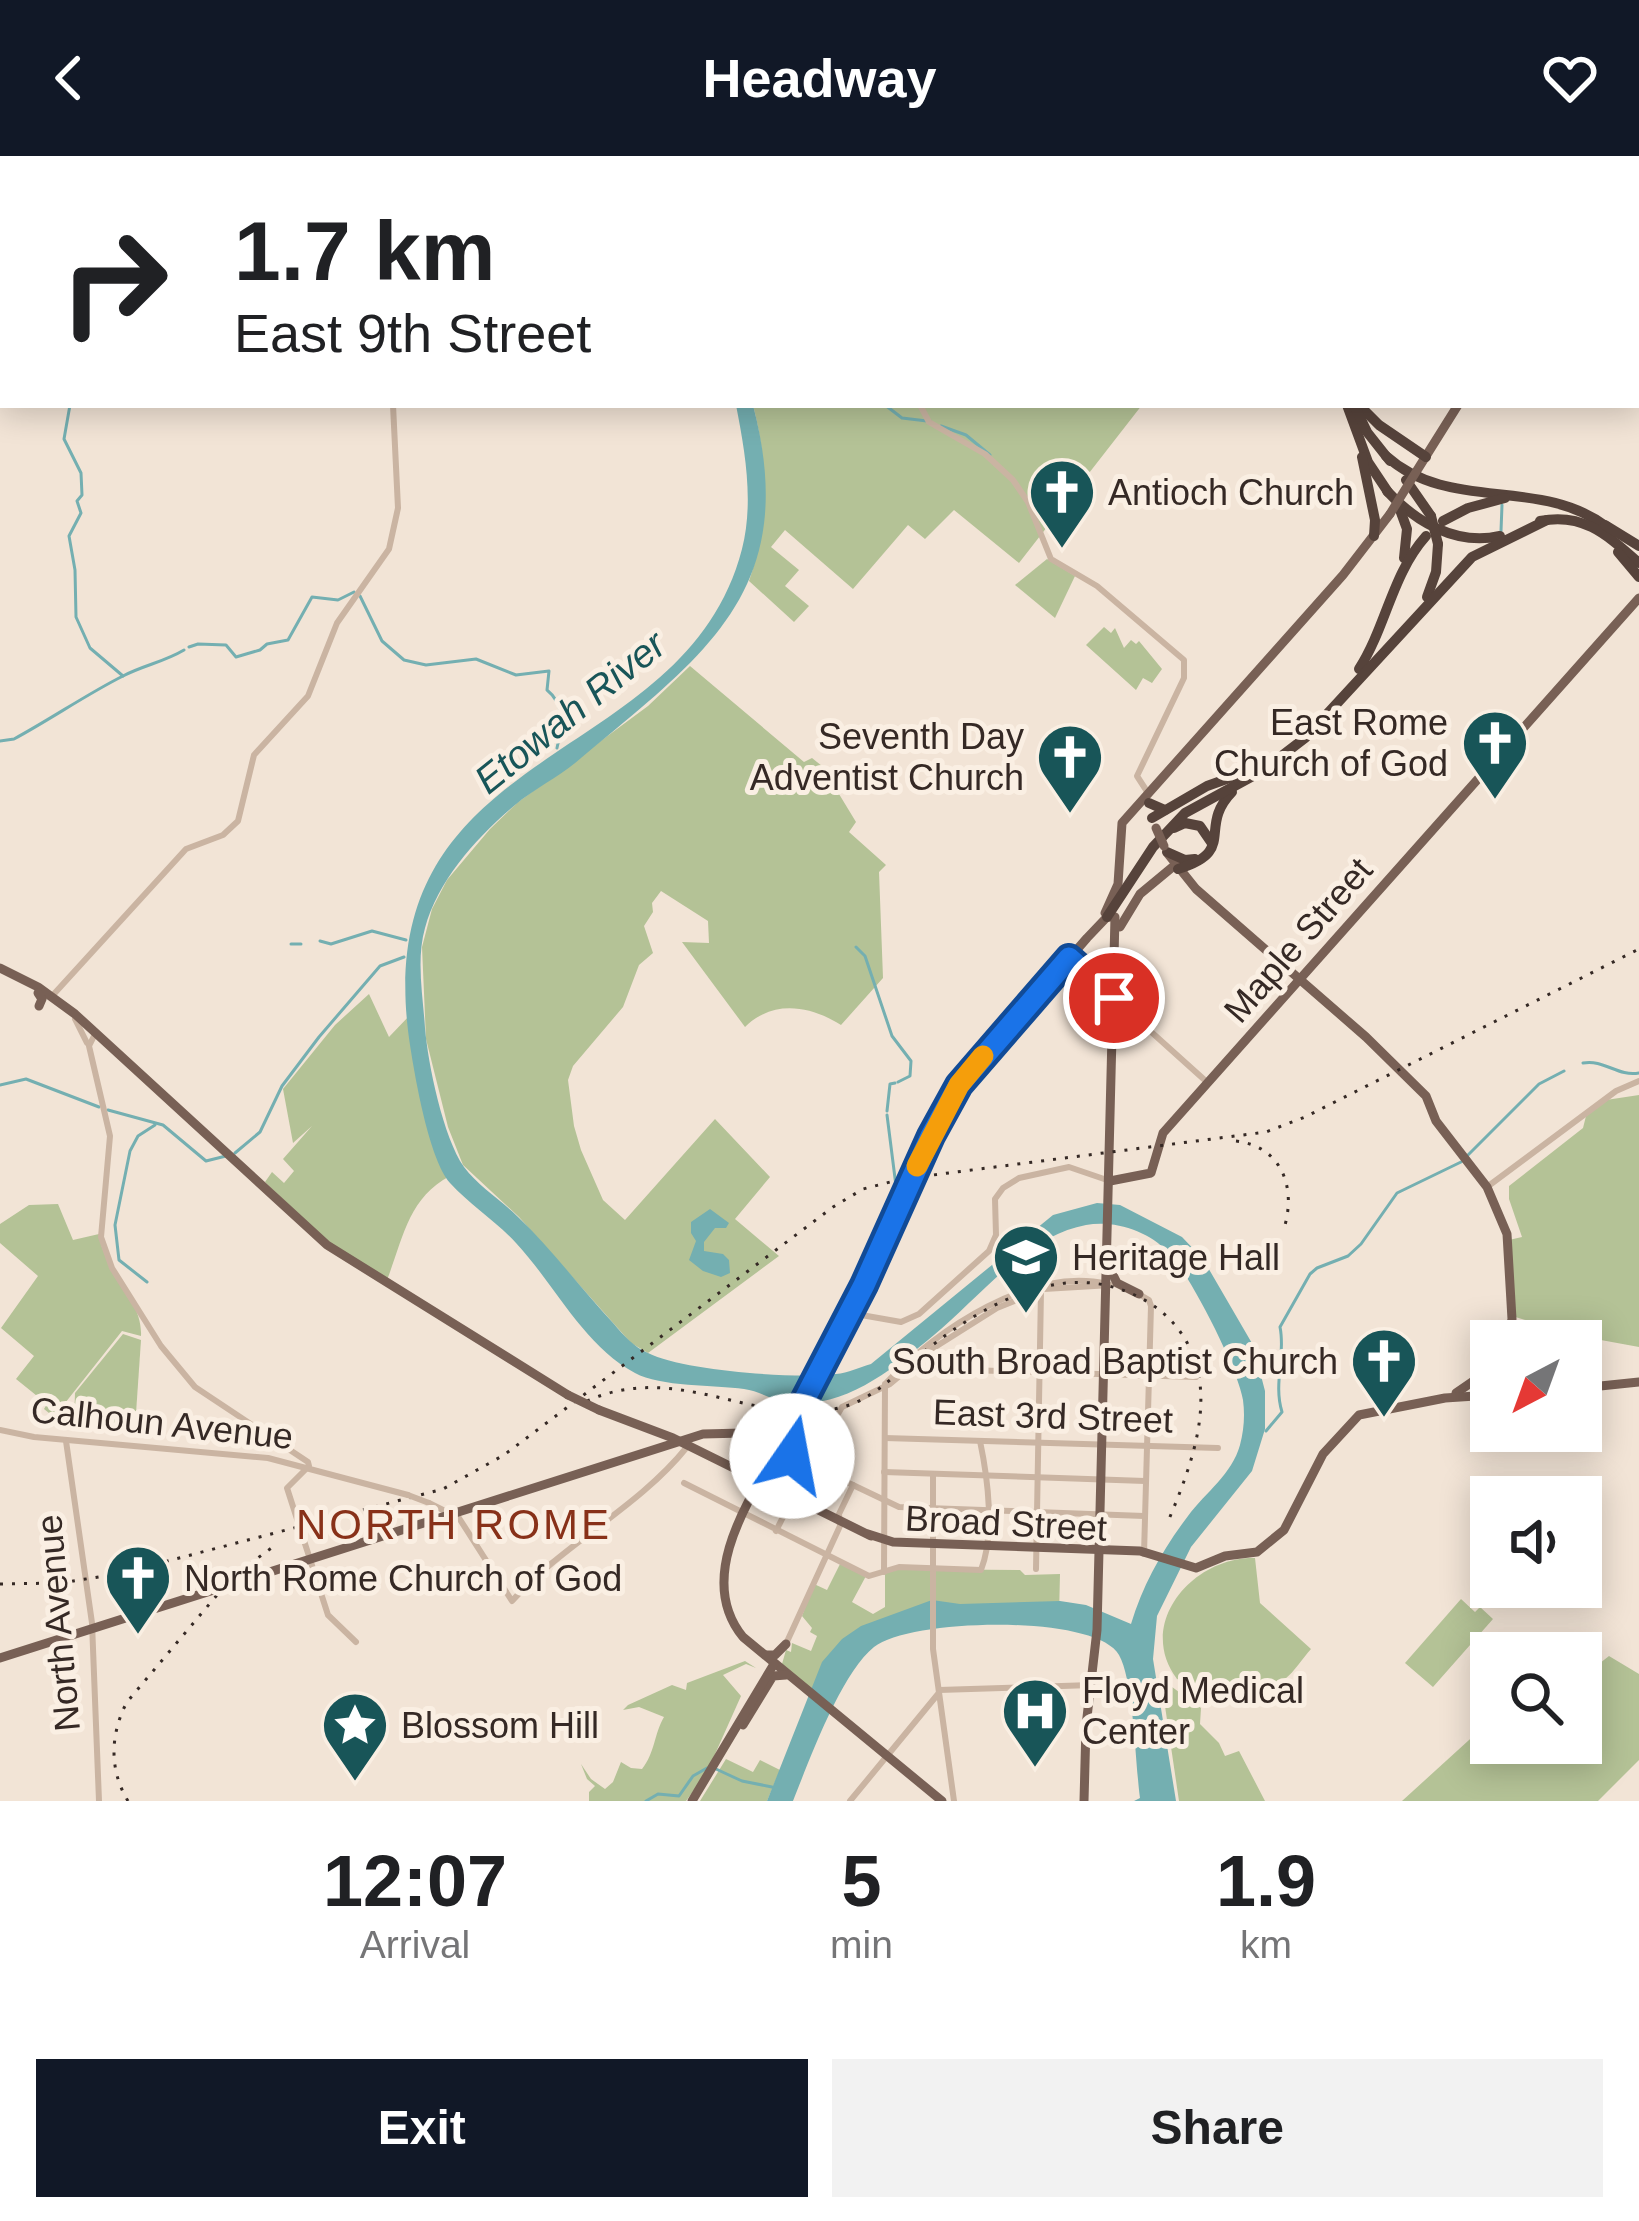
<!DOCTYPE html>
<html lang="en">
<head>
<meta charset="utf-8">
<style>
  :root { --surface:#fff; --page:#f2f2f2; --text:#202124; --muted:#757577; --accent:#111827 }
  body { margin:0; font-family:Arial,sans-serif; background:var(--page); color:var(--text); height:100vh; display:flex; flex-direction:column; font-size:45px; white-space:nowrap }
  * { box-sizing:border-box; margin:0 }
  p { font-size:39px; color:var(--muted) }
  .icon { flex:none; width:66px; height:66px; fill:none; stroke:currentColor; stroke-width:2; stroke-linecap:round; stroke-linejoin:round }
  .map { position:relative; height:1645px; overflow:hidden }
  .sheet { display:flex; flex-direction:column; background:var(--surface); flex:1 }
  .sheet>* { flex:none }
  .top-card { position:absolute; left:0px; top:0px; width:1641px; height:252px; box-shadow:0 6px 30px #0003; background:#fff; color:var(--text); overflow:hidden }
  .needle { width:78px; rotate:221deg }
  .tools { position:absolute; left:1470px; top:1164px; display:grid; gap:24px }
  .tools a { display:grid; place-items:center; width:132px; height:132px; border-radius:0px; background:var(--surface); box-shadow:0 6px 30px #0003; font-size:60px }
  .pin { position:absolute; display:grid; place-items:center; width:102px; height:102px; color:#fff; margin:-51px; border:6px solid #fff; border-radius:50%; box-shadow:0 3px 12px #0007 }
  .me { position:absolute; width:132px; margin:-66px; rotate:12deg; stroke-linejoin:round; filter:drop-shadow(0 0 9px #0008) }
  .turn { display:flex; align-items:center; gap:42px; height:252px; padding:0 36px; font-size:54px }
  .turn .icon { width:156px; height:156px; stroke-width:2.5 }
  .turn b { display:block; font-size:84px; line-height:102px }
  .eta { display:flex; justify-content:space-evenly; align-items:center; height:204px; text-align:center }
  .eta b { font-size:72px; font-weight:600; line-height:84px }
  .cta { display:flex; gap:24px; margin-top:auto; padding:24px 36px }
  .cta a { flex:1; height:138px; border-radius:0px; background:var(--accent); color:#fff; font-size:48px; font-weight:600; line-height:138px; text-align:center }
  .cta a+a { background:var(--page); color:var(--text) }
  header { display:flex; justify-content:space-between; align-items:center; height:156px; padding:0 36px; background:var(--accent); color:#fff; font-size:54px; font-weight:600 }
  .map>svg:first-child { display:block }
  .green { fill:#b4c296 }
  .water { fill:#74afb1 }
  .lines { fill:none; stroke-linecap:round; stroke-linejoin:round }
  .stream { stroke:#74afb1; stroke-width:3 }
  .minor { stroke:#cab4a2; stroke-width:6 }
  .major { stroke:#786055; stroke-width:9 }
  .highway { stroke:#56433b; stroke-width:10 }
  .rail { stroke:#352925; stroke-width:3; stroke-dasharray:3 9; stroke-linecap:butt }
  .minor-bridge { stroke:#cab4a2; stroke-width:6 }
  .major-bridge { stroke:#786055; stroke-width:9 }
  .highway-bridge { stroke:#56433b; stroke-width:10 }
  .route-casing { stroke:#114b97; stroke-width:30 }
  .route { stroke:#1a73e8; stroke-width:21 }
  .slow { stroke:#f59e0b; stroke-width:21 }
  .labels { text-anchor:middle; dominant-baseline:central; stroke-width:10; stroke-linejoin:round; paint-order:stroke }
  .poi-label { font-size:36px; fill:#352925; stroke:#faefe3; text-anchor:start }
  .street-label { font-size:36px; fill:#352925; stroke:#faefe3 }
  .water-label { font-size:39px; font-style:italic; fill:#185558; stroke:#faefe3 }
  .quarter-label { font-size:42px; letter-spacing:3px; fill:#883119; stroke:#faefe3 }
</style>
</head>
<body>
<header><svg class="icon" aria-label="back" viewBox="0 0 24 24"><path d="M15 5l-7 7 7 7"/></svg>Headway<svg class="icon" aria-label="heart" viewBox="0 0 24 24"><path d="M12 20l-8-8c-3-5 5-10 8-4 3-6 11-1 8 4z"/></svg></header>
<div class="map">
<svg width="1639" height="1645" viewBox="0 0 1639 1645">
  <rect width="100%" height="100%" fill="#f2e4d6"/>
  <g class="green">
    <path d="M 753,249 L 1142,249 L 1019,407 L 954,354 L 925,383 L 908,369 L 853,433 L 785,374 L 771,391 L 799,414 L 785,430 L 809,450 L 794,466 L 749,425 C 769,368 768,307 753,249 Z"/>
    <polygon points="1047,403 1075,420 1055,462 1015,429"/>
    <polygon points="1104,471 1111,477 1115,472 1124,492 1131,484 1136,488 1139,485 1162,513 1152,527 1143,522 1136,534 1086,489"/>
    <path d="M 690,510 L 804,606 L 812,602 L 822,610 L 856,666 L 849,676 L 886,709 L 879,716 L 883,822 L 841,869 C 811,850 773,843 745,871 L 682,786 L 709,787 L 708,765 L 661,735 L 652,747 L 653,756 L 644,770 L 653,797 L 639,809 L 623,851 L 573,910 L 568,924 L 574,970 L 581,994 L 603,1044 L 625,1064 L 715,963 L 770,1021 L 735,1063 L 779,1100 L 648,1197 L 631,1187 L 519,1061 L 463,1009 L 448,971 L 426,883 L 422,791 L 432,753 L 447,724 L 490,673 L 517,647 L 648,550 Z"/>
    <path d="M 369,838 L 389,881 L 411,858 L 450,1020 C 408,1042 403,1083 387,1124 L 332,1090 L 265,1026 L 272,1016 L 284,1027 L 294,1015 L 283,1003 L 312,970 L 293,987 L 283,933 L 335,869 Z"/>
    <polygon points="1639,939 1639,1191 1579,1180 1512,1160 1509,1084 1522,1081 1509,1043 1509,1030 1583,972 1587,956 1606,944"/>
    <path d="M 58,1048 L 73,1084 L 99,1078 C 104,1117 143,1143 141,1180 L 122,1175 L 54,1261 L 44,1253 L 47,1248 L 16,1223 L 34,1200 L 1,1172 L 38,1120 L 0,1087 L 0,1068 L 29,1049 Z"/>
    <polygon points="123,1178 141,1184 135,1272 74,1266 75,1237"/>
    <path d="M 1255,1402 L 1260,1447 L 1311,1493 C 1303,1502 1294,1516 1285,1523 C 1262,1540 1202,1531 1177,1523 C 1135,1467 1194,1400 1255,1402 Z"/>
    <polygon points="840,1408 866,1420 852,1446 873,1458 885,1451 885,1417 898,1413 1020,1414 1025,1419 1060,1418 1059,1459 906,1464 848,1488 819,1541 782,1508 786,1494 791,1496 792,1487 811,1495 817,1480 810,1476 812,1472 802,1460 814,1428 827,1434"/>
    <polygon points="1461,1443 1475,1456 1480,1451 1493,1463 1433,1531 1405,1507"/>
    <polygon points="1609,1500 1639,1518 1639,1604 1598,1645 1402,1645 1491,1564 1491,1587 1581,1587 1581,1522"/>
    <path d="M 745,1505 L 756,1512 L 746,1508 L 723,1519 L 741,1540 L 707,1616 L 686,1645 L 589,1645 L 589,1636 L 595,1630 L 587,1623 L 581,1608 L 591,1623 L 605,1633 L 613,1626 L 621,1606 L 631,1612 L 642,1613 C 655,1597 654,1578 664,1561 L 639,1551 L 623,1554 L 628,1549 L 672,1529 L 686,1534 L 687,1527 Z"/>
    <polygon points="1161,1523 1201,1552 1200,1568 1219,1587 1225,1600 1239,1595 1265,1645 1179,1645"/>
    <polygon points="726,1603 753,1616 760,1604 780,1614 767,1645 700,1645"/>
  </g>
  <g class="water">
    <path d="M 736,249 L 753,249 C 801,433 707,497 581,602 C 561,620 535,632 515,649 C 477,681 438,724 425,772 C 416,804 423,840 425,872 C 428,908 443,981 464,1011 C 478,1030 500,1043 517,1060 C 552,1093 581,1133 614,1168 C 624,1180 634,1191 648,1197 C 684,1215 795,1223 836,1218 C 848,1217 860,1211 871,1208 L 1053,1059 L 1097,1047 L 1120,1049 L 1182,1081 L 1203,1103 L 1253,1189 L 1265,1235 L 1265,1273 L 1252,1315 L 1191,1391 L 1157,1460 L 1153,1503 L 1176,1645 L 1134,1645 L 1140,1642 C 1135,1605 1134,1526 1119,1499 C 1096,1458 911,1462 874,1491 C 841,1517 809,1605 793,1645 L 767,1645 L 822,1506 L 842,1483 L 861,1470 L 932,1444 L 960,1448 L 1060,1445 L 1086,1449 L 1131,1468 C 1143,1428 1163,1393 1188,1360 C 1206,1336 1232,1318 1240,1289 C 1244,1274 1245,1259 1243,1244 C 1238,1213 1190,1118 1168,1096 C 1148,1075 1115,1064 1086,1069 C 1026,1080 979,1142 934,1179 C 894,1212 843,1255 787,1246 C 772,1244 759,1235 744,1233 C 715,1229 660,1231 635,1217 C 583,1189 556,1130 516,1087 C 496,1065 470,1049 450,1027 C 429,1003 415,921 410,889 C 363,581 684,618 742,393 C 754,346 745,295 736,249 Z"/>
    <polygon points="710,1053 729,1067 726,1072 715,1072 704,1086 704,1095 723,1098 729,1104 730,1117 721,1121 703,1115 689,1104 696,1085 691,1077 691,1066"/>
  </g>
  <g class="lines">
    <g class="stream">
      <polyline points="1083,3 1086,0"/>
      <polyline points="70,249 64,283 81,317 82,339 77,345 81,357 69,380 75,414 76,461 90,492 123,520"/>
      <polyline points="885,249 902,262 927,265"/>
      <polyline points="941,270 966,279 990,299"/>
      <polyline points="1501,375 1502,349"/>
      <path d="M 360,440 L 382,485 L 404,504 L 426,509 L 476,503 L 516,519 L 549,515 L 547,534 C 566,549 562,571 557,592"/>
      <polyline points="189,491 198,488 226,489 236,501 260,494 267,488 288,484 312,441 338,444 354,436"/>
      <path d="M 0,585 L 14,583 C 51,563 87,538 123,520 C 144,509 164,506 184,494"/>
      <polyline points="320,785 331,788 372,775 406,784"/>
      <polyline points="291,788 301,788"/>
      <polyline points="856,791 865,800 892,880 911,905 910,920 898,926"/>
      <path d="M 1583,907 C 1604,903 1618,921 1639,917"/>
      <polyline points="0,929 26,923 99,951"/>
      <polyline points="108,954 163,969 206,1005 226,1000"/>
      <polyline points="887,955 890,928 895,927"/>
      <polyline points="235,997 260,976 282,930 319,881 380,810 404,801"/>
      <polyline points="1468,999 1539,928 1564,915"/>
      <polyline points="879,1074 896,1030 887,959"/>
      <polyline points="147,1126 119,1104 115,1069 130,995 138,980 155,969"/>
      <path d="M 1266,1275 L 1282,1256 C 1273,1227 1286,1200 1280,1171 L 1310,1118 L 1317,1112 L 1348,1100 L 1361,1088 L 1397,1037 L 1461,1006"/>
      <polyline points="716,1613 742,1625 772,1631"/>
      <polyline points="646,1645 658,1638 679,1640 693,1620 707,1612"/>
    </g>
    <g class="minor">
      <polyline points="81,0 85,3"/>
      <polyline points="813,0 817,3"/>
      <polyline points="1267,3 1268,0"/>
      <polyline points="1517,3 1520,0"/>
      <polyline points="920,249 929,266 985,298 1013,324 1028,346 1051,403 1097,430 1184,504 1184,522 1137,620 1148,637"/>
      <polyline points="1069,802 1208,927"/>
      <polyline points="53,839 186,693 223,679 238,665 254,599 308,540 337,467 389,393 398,352 393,249"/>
      <polyline points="75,863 87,887"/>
      <polyline points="96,876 89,890 110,980 101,1081 112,1112 161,1190 195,1231 308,1306 309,1310 287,1332 328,1459 356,1486"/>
      <polyline points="1487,1031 1616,935 1639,925"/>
      <polyline points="1111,1129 1044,1133 997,1152 932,1193 890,1228 842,1251 809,1308 899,1351 1144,1360"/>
      <polyline points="1137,1137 1149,1144 1151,1150 1144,1398"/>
      <polyline points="850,1157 901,1166 919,1158 989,1095 996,1079 995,1043 1003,1032 1019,1022 1069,1011 1107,1024"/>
      <polyline points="965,1214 1196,1221"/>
      <path d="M 887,1226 C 937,1173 1032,1110 1107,1128"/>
      <polyline points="0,1274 34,1281 268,1302 408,1339"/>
      <polyline points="885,1282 1218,1292"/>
      <polyline points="66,1285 92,1467 99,1645"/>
      <polyline points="884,1316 1145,1325"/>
      <polyline points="933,1318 933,1493 954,1645"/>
      <path d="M 684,1327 L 869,1420 L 899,1411 L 981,1414 C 995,1378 988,1323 980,1285"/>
      <path d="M 429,1347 L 459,1362 L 512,1445 C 564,1387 638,1352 687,1291"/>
      <polyline points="776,1375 793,1341"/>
      <polyline points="1036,1413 1041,1135"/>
      <polyline points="884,1416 885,1228"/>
      <polyline points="785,1490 840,1370 839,1358 853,1329"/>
      <polyline points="939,1534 1092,1529"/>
      <polyline points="850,1645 938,1538"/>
    </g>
    <g class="major">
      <polyline points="1638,40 1639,39"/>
      <polyline points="1416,316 1458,249"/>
      <polyline points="1168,698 1196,733 1366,881 1426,940 1436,965 1487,1031 1507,1078 1512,1163 1507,1185"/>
      <polyline points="1105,757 1118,728 1122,667 1343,419 1390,358"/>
      <polyline points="1120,771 1140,738 1175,709"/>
      <polyline points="0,812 38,831 75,858 327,1089 568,1239"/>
      <polyline points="38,837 42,843 39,850"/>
      <polyline points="915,1014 959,929 1087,782 1107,761 1115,761 1097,1474 1086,1570 1084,1645"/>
      <polyline points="1110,1025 1151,1017 1163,977 1639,442"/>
      <polyline points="1112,1117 1117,1127 1139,1138"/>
      <polyline points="827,1201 909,1028"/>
      <polyline points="1581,1232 1639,1226"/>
      <polyline points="1456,1237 1491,1213"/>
      <polyline points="599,1254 673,1282 871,1380"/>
      <path d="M 795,1263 C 763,1325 689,1415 743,1481 L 942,1645"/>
      <polyline points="868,1378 893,1386 1140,1395 1196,1412 1225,1400 1257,1396 1284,1374 1323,1298 1359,1259 1445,1242 1491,1239"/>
      <polyline points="766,1499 775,1499 786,1488"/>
      <polyline points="0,1502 703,1278 743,1277 809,1308 793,1341"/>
      <polyline points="743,1569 773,1520 786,1519"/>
      <polyline points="692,1645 774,1508"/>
    </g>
    <g class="highway">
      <polyline points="1228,0 1231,3"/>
      <polyline points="1347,249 1368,306 1388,336"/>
      <polyline points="1359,249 1379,269 1426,301"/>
      <polyline points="1355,251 1367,276 1390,305"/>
      <path d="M 1386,300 C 1449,357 1540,320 1607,371"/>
      <polyline points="1362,301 1375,364 1374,380"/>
      <polyline points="1406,324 1431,360"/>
      <path d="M 1387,335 C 1416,366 1456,390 1500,380"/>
      <polyline points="1399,351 1407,373 1404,402"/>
      <polyline points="1443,365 1468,352 1505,342"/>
      <path d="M 1540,365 C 1584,356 1608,380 1639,407"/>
      <polyline points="1605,369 1639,390"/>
      <polyline points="1618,396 1639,421"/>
      <polyline points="1427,441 1436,416 1438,388"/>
      <path d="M 1359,513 C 1386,471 1392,418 1426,380"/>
      <polyline points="1149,647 1165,654"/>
      <polyline points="1152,662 1207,630 1249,615"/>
      <polyline points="1174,672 1185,667 1200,670 1211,686"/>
      <polyline points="1167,696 1185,704 1195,703"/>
      <path d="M 1178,713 C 1238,695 1197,672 1232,636"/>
      <polyline points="1107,761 1153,691 1185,657 1262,615 1305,582 1472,401 1547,364"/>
    </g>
    <g class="rail">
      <path d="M 1236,985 C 1280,990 1296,1029 1285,1069"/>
      <path d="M 587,1245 C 678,1204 755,1272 839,1252 C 870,1245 890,1223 915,1203 C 966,1161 1036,1115 1105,1129 C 1132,1135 1157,1148 1175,1169 C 1224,1228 1193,1306 1167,1368"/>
      <polyline points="0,1428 60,1427 118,1418 443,1333 504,1299 833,1051 863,1033 902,1023 1266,976 1305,961 1639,793"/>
      <path d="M 128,1645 C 109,1614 110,1578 127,1546 L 233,1420 L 277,1388"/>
    </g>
    <polyline class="minor-bridge" points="408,1339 429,1347"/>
    <g class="major-bridge">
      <polyline points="1390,358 1416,316"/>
      <polyline points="1156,672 1164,690"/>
      <polyline points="909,1028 915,1014"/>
      <polyline points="568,1239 599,1254"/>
      <polyline points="795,1263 827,1201"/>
    </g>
    <polyline class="highway-bridge" points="1431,360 1438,388"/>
  </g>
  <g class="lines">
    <g class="route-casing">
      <polyline id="route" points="792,1300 785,1281 864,1129 931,980 959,929 1069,802 1114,842"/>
    </g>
    <use href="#route" class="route"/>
    <polyline class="slow" points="917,1010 959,929 983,900"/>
  </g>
  <defs>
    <g id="church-pin" transform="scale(3.45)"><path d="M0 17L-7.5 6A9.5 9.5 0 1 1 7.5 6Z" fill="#185558" stroke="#faefe3"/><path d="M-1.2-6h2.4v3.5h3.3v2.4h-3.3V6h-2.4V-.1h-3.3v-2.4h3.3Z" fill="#fff"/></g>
    <g id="university-pin" transform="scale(3.45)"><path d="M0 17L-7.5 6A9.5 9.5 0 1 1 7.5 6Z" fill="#185558" stroke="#faefe3"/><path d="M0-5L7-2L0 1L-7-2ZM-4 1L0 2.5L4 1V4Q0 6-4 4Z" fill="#fff"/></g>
    <g id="hospital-pin" transform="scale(3.45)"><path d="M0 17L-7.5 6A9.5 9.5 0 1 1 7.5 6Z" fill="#185558" stroke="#faefe3"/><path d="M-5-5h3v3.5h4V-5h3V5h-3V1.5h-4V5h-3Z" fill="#fff"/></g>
    <g id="sight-pin" transform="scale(3.45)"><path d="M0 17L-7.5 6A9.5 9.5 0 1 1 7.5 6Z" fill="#185558" stroke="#faefe3"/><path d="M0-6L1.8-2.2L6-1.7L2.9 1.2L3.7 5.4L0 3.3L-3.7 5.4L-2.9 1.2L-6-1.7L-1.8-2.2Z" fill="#fff"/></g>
  </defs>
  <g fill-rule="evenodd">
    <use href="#church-pin" x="1062" y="336"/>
    <use href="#church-pin" x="1495" y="587"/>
    <use href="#church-pin" x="1070" y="601"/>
    <use href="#university-pin" x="1026" y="1101"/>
    <use href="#church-pin" x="1384" y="1205"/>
    <use href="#church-pin" x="138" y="1422"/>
    <use href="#hospital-pin" x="1035" y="1555"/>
    <use href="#sight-pin" x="355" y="1569"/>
  </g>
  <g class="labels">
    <g class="poi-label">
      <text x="1108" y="336">Antioch Church</text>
      <text x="1448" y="566" text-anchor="end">East Rome<tspan x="1448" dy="41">Church of God</tspan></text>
      <text x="1024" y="580" text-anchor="end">Seventh Day<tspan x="1024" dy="41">Adventist Church</tspan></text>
      <text x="1072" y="1101">Heritage Hall</text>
      <text x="1338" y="1205" text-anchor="end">South Broad Baptist Church</text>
      <text x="184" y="1422">North Rome Church of God</text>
      <text x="1082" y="1534">Floyd Medical<tspan x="1082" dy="41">Center</tspan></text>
      <text x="401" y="1569">Blossom Hill</text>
    </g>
    <g class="street-label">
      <text transform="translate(1298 784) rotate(-49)">Maple Street</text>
      <text transform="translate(1053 1260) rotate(2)">East 3rd Street</text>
      <text transform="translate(162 1267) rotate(6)">Calhoun Avenue</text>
      <text transform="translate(1006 1367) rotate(3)">Broad Street</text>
      <text transform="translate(58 1467) rotate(-95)">North Avenue</text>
    </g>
    <g class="water-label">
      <text transform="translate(570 556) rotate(-39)">Etowah River</text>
    </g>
    <g class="quarter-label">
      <text x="454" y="1368">NORTH ROME</text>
    </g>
  </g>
</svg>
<div class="tools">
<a><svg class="needle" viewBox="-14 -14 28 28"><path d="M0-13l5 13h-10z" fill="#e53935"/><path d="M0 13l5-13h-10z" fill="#757577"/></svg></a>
<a><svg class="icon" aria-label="sound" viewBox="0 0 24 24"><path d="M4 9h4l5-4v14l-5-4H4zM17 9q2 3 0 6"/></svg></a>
<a><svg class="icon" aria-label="search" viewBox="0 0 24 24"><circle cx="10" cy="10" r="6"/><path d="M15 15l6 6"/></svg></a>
</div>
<div class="pin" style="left:1114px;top:842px;background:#d93025"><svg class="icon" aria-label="arrive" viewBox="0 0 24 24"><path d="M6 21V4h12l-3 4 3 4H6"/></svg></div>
<svg class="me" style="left:792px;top:1300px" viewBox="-20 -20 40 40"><circle r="19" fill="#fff"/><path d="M0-13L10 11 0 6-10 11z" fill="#1a73e8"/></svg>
<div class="top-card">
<div class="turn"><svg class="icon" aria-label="right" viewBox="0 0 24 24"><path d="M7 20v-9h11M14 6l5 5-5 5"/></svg><div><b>1.7 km</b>East 9th Street</div></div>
</div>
</div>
<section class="sheet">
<div class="eta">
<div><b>12:07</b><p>Arrival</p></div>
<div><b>5</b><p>min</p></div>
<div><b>1.9</b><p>km</p></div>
</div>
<div class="cta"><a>Exit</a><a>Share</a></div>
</section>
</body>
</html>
